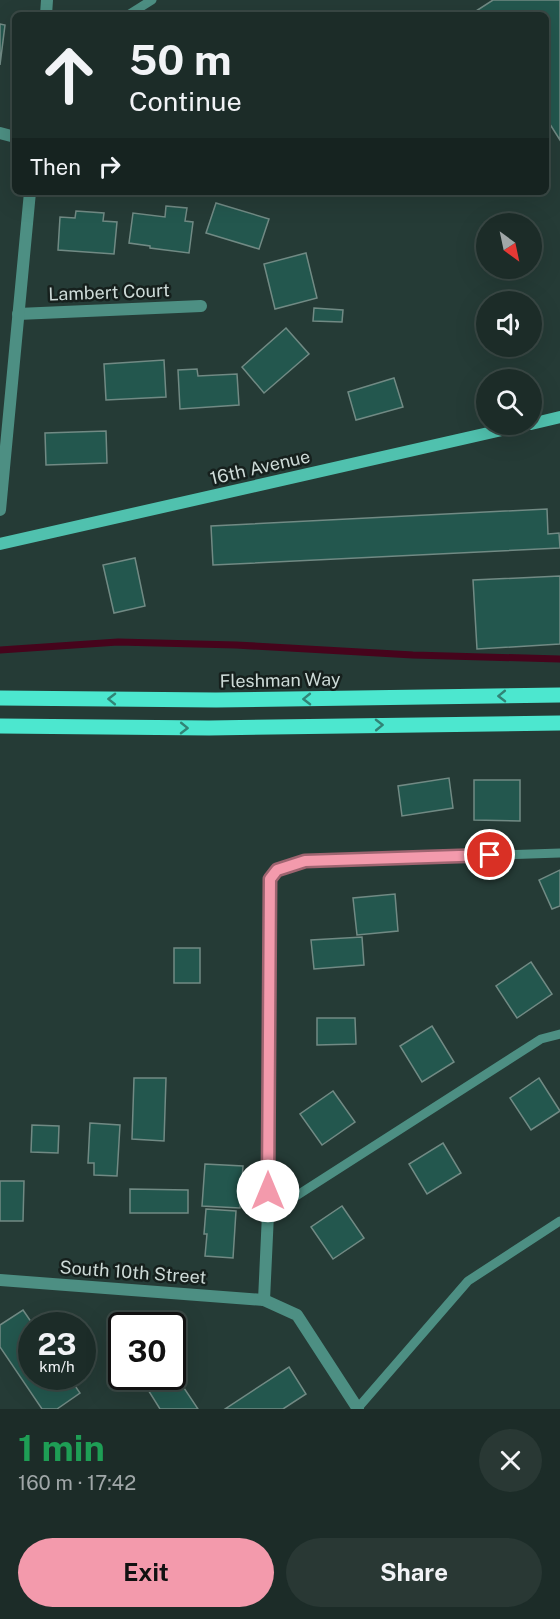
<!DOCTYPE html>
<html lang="en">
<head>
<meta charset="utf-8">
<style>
  :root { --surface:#1c2c28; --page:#293834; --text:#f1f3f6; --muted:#a0a7a8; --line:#3a4845; --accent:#f39aac }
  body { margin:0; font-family:"Public Sans",sans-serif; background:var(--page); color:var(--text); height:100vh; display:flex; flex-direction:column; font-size:22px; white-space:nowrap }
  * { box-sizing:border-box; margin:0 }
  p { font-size:20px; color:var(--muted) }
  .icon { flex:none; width:33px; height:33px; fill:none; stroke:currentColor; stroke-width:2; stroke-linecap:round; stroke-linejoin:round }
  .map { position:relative; height:1409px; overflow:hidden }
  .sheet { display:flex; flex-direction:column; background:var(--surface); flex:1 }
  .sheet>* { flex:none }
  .hud { position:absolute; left:12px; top:12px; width:537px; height:183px; border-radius:9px; box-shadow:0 6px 24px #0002,0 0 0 2px var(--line); background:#1c2c28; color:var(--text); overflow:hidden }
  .needle { width:39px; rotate:147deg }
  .tools { position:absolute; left:476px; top:213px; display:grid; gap:12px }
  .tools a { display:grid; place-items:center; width:66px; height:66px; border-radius:50%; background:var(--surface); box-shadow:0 6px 24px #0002,0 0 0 2px var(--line); font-size:30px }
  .speed { position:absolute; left:18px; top:1312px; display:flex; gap:12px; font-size:30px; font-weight:700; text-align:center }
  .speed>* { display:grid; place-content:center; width:78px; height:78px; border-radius:50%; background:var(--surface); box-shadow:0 6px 24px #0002,0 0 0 2px var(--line); line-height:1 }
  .speed small { font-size:15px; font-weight:400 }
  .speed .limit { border:3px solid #111; border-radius:9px; background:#fff; color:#111 }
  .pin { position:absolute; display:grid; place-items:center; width:51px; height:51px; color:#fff; margin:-26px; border:3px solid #fff; border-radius:50%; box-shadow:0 2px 6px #0007 }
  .me { position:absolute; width:66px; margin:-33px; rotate:0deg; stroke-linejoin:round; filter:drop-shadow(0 0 4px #0008) }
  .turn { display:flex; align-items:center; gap:21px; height:126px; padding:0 18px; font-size:27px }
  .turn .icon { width:78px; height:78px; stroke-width:2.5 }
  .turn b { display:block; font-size:42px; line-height:51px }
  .then { display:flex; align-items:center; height:57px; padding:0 18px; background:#0003; gap:12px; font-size:22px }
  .round { display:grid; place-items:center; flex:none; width:63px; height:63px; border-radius:32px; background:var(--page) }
  .headline { display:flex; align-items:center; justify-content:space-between; height:102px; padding:0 18px }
  h1 { font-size:36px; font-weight:700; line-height:45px; color:#1e9e55 }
  .primary-button { display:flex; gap:12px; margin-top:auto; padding:12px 18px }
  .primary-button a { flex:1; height:69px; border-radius:36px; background:var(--accent); color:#111; font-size:24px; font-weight:700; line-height:69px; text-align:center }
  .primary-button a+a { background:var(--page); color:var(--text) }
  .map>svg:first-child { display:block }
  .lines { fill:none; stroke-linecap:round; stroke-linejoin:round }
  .stream { stroke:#46041c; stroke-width:7 }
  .building { fill:#23574e; stroke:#718a84; stroke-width:1.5 }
  .lane { stroke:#4d8f83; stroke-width:9 }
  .street { stroke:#4d8f83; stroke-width:12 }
  .secondary { stroke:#50c1ae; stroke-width:12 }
  .primary { stroke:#4ce7cf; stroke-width:15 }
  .oneway { stroke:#318476 }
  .route-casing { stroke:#9e6470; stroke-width:15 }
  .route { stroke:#f39aac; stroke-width:10 }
  .labels { text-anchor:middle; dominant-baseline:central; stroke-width:5; stroke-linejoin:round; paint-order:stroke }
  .street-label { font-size:18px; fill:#cddad7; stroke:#16201d }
</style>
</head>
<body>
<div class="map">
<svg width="560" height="1409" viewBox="0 0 560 1409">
  <rect width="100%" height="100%" fill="#253b36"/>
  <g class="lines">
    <polyline class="stream" points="0,650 118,642 236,645 413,655 560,659"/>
  </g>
  <g class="building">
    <polygon points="493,0 560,0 560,140 546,118 546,15 479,15 476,11"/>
    <polygon points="0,24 5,25 0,65"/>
    <polygon points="216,203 269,219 259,249 206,233"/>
    <polygon points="166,206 187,208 185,221 193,222 189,253 150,248 150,246 129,243 133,213 165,217"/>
    <polygon points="76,211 104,213 103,221 117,222 114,254 58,250 60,217 75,218"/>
    <polygon points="306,253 317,298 275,309 264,264"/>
    <polygon points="314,308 343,310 342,322 313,321"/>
    <polygon points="286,328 309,354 264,393 242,367"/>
    <polygon points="164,360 166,397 106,400 104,364"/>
    <polygon points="197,369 198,376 237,374 239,405 180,409 178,370"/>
    <polygon points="394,378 403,407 356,420 348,392"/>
    <polygon points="106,431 107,463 46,465 45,433"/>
    <polygon points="547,509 548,534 559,533 560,548 213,565 211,526"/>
    <polygon points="135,558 145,606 114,613 103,565"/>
    <polygon points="560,576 560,644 477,649 473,580"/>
    <polygon points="449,778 453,808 402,816 398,786"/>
    <polygon points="474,780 520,780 520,821 474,820"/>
    <polygon points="560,870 560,906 552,909 539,880"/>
    <polygon points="395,894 398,931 357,935 353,898"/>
    <polygon points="362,937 364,965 314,969 311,940"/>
    <rect x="174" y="948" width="26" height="35"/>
    <polygon points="531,962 552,994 517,1018 496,986"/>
    <polygon points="317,1018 355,1018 356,1044 317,1045"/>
    <polygon points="432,1026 454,1062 422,1082 400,1046"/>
    <polygon points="134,1078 166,1078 164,1141 132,1139"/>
    <polygon points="539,1078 560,1111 531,1130 510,1098"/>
    <polygon points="333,1091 355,1122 322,1145 300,1114"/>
    <polygon points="90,1123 120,1125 117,1176 94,1175 94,1163 88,1163"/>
    <polygon points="32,1125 59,1126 58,1153 31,1152"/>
    <polygon points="443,1143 461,1173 427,1194 409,1164"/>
    <polygon points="205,1164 243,1166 240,1208 202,1206"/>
    <polygon points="0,1181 24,1181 23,1221 0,1221"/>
    <polygon points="130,1189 188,1190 188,1213 130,1213"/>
    <polygon points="342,1206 364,1238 333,1259 311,1227"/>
    <polygon points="206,1209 236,1211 233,1258 205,1256 207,1234 204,1234"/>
    <polygon points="23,1310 34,1326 32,1326 32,1377 69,1377 80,1393 57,1409 42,1409 0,1347 0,1325"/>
    <polygon points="289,1367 306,1394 283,1409 225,1409"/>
    <polygon points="172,1370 198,1409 160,1409 140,1377 172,1377"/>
  </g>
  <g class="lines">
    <g class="lane">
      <polyline points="128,15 152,0"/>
      <polyline points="269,1015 270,879 277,870 305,861 560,853"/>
      <polyline points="268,1214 541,1039 560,1034"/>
      <polyline points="357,1409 468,1281 560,1221"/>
    </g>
    <g class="street">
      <polyline points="46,15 47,0"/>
      <polyline points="0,133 15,137"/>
      <polyline points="18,314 201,306"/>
      <polyline points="0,510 30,192"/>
      <polyline points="0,1280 264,1300 297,1315 358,1409"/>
      <polyline points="264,1300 268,1214 269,1015"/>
    </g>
    <g class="secondary">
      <polyline points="531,424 560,417"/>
      <polyline points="0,544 528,424"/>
    </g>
    <g class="primary">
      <polyline points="0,698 216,700 560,695"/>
      <polyline points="0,726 209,728 560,723"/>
    </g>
  </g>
  <defs><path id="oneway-chevron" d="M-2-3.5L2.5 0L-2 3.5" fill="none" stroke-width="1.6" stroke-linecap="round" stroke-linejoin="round" transform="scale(1.5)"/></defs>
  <g class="oneway">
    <use href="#oneway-chevron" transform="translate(502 696) rotate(179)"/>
    <use href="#oneway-chevron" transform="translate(112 699) rotate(-179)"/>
    <use href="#oneway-chevron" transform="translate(307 699) rotate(179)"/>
    <use href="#oneway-chevron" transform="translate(379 725) rotate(-1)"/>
    <use href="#oneway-chevron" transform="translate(184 728) rotate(1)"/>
  </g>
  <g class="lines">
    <g class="route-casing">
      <polyline id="route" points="268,1191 270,879 277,870 305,861 490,855"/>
    </g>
    <use href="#route" class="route"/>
  </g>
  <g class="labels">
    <g class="street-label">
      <text transform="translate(109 292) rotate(-2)">Lambert Court</text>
      <text transform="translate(260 467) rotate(-13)">16th Avenue</text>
      <text transform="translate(280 680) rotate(-1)">Fleshman Way</text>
      <text transform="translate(133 1272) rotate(4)">South 10th Street</text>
    </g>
  </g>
</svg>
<div class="tools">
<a><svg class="needle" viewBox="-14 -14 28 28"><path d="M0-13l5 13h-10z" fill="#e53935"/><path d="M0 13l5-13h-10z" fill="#a0a7a8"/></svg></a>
<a><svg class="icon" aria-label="sound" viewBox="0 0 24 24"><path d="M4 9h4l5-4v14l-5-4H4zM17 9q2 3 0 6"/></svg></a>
<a><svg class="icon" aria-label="search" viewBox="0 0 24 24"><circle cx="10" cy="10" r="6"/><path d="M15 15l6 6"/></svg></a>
</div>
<div class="speed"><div>23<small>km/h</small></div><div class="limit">30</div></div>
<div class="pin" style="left:490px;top:855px;background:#d93025"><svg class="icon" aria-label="arrive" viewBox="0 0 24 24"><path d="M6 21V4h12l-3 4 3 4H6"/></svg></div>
<svg class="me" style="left:268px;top:1191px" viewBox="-20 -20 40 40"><circle r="19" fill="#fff"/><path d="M0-13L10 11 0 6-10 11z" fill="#f39aac"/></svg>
<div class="hud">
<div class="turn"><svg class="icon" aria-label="ahead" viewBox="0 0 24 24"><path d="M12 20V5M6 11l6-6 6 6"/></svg><div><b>50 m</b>Continue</div></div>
<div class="then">Then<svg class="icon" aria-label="right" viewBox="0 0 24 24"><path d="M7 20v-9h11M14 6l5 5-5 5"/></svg></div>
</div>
</div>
<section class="sheet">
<div class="headline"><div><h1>1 min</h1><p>160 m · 17:42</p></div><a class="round"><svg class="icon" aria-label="close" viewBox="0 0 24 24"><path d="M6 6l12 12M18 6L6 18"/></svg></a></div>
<div class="primary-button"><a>Exit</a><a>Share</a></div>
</section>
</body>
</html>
